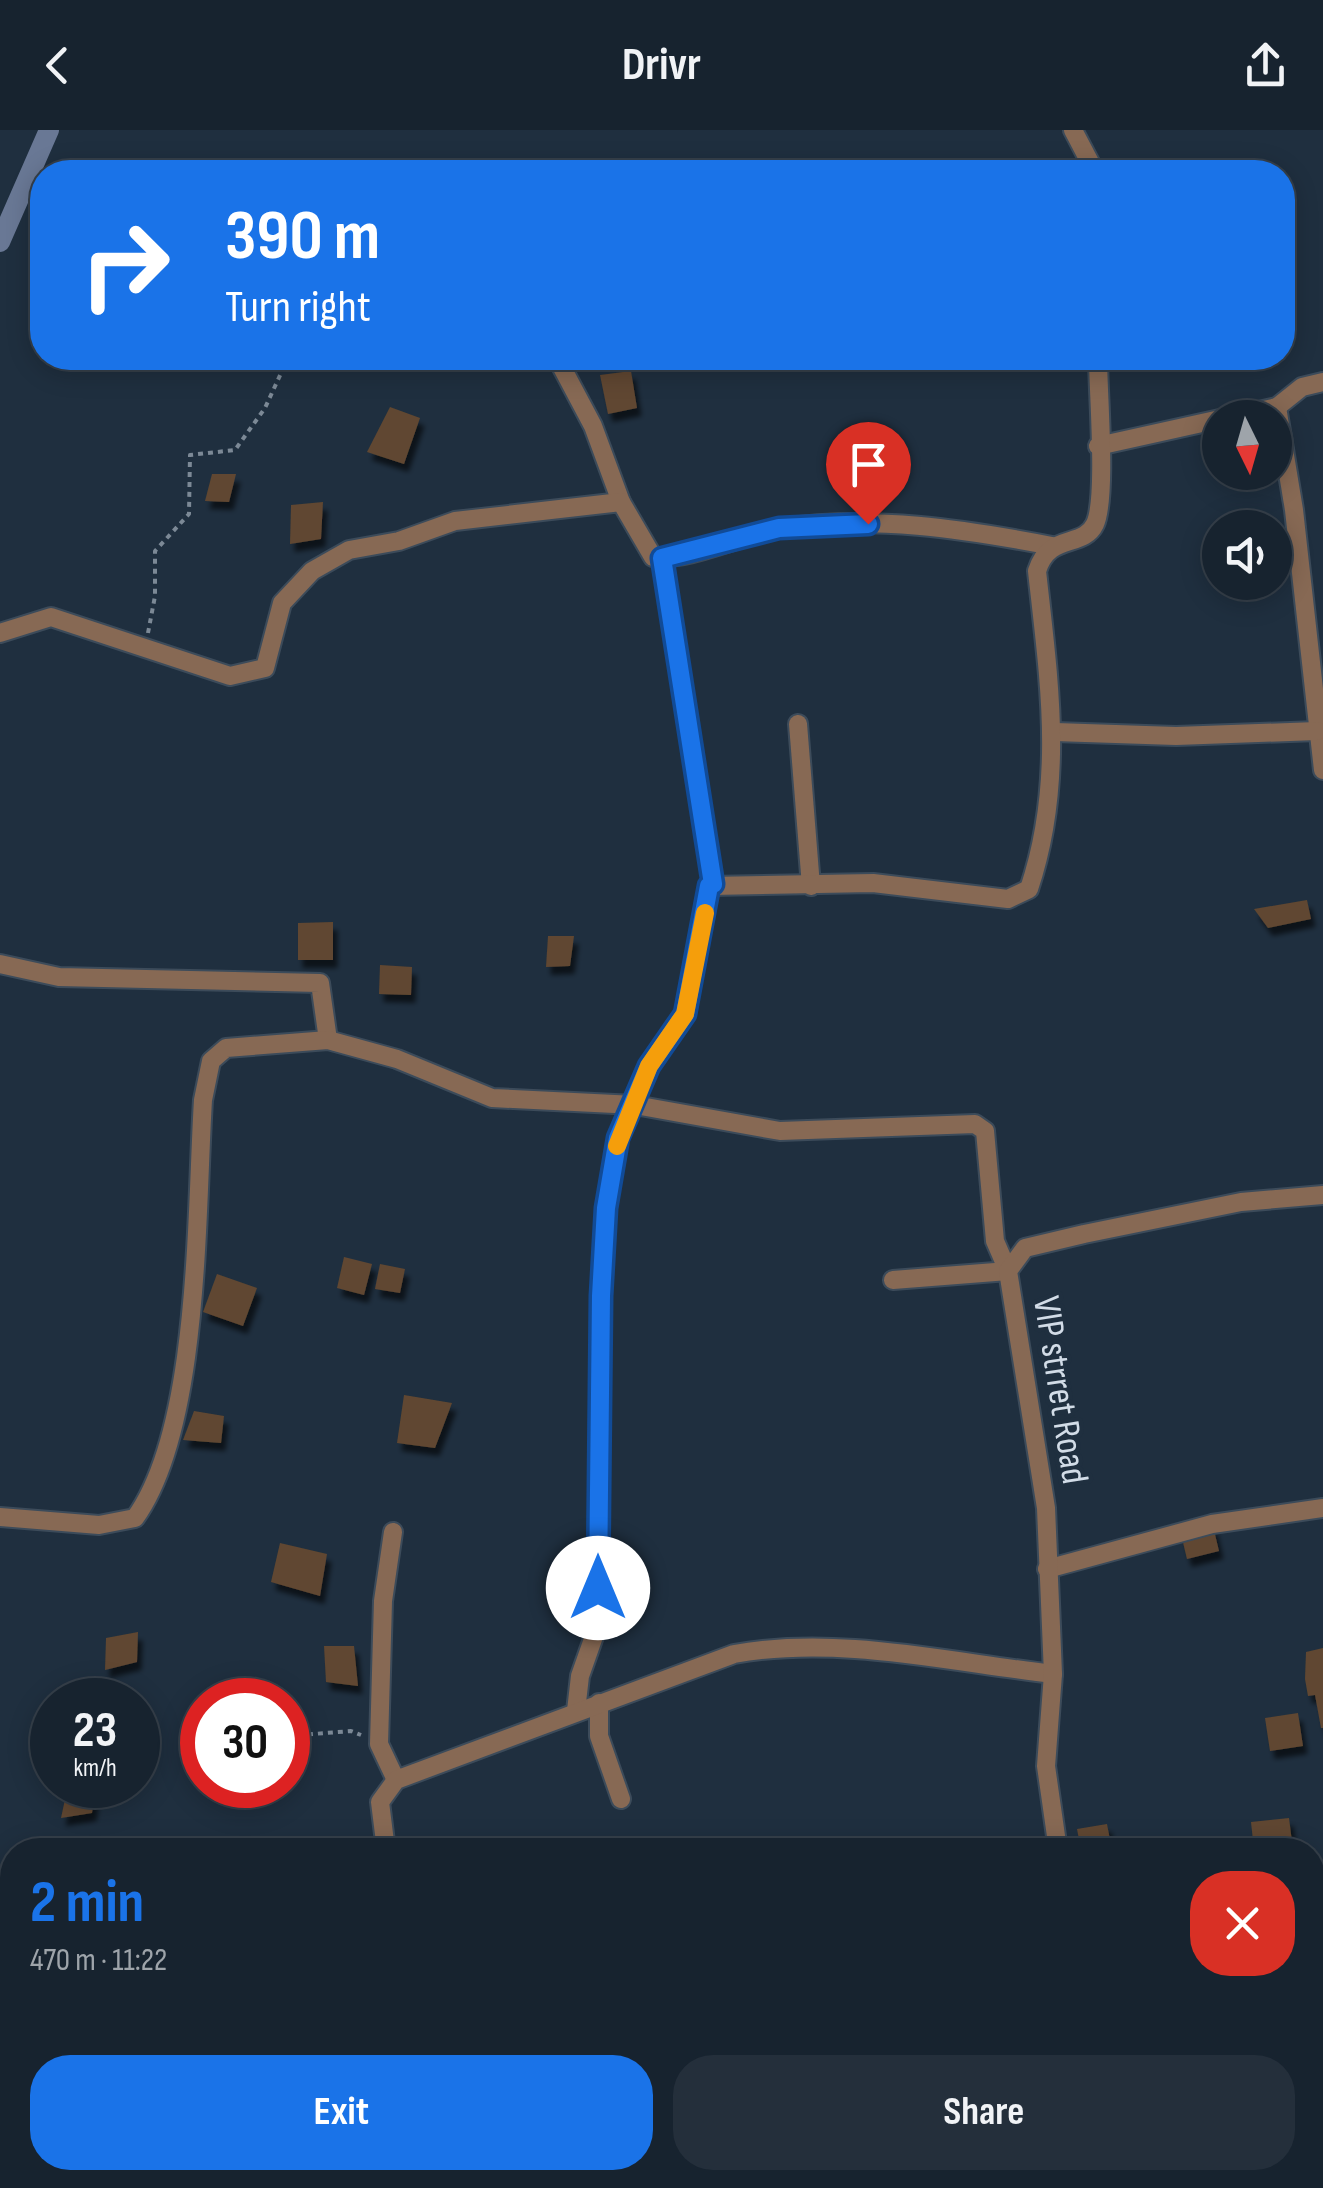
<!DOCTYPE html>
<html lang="en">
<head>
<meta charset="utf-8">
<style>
  :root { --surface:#17232f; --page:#242f3b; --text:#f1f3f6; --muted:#9ea4aa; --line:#36404b; --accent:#1a73e8 }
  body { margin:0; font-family:"Sofia Sans Condensed",sans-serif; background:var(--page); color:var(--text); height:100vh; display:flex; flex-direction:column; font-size:38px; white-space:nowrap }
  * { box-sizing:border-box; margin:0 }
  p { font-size:32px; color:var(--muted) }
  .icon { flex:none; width:55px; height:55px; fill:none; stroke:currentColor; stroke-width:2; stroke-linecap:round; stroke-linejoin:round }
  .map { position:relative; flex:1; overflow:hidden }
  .panel { position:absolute; left:0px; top:1708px; width:1325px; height:352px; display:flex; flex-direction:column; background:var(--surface); border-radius:40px 40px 0 0; box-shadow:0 5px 25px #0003,0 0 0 2px var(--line) }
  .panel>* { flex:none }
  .banner { position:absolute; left:30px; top:30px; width:1265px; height:210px; border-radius:40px; box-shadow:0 5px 25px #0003,0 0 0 2px var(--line); background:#1a73e8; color:#fff; overflow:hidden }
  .needle { width:65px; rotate:175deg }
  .buttons { position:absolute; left:1202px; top:270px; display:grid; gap:20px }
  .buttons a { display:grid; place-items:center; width:90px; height:90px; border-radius:50%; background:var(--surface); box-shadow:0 5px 25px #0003,0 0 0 2px var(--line); font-size:50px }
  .speed { position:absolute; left:30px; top:1548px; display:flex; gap:20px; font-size:50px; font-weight:700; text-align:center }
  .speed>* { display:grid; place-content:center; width:130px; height:130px; border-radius:50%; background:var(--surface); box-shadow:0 5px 25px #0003,0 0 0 2px var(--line); line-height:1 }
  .speed small { font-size:25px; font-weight:400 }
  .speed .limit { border:15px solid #d22; background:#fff; color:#111 }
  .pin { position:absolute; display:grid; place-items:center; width:85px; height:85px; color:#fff; margin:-102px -42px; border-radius:50% 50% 50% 0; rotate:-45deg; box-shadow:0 0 10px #0007 }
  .pin .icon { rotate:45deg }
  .me { position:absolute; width:110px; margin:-55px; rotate:0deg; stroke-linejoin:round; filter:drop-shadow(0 0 8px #0008) }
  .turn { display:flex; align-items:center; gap:35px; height:210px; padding:0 30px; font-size:45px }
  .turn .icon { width:130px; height:130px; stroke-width:2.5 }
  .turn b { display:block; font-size:70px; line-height:85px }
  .round { display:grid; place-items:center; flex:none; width:105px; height:105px; border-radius:40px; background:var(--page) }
  .summary { display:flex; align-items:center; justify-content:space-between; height:170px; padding:0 30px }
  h1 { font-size:60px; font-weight:700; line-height:75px; color:var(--accent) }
  .cta { display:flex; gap:20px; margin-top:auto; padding:20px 30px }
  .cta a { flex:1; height:115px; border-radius:40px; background:var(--accent); color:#fff; font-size:40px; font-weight:700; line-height:115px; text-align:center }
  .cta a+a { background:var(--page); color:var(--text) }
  header { display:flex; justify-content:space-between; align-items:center; height:130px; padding:0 30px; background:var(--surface); font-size:45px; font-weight:700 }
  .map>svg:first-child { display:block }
  .green { fill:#3f533f }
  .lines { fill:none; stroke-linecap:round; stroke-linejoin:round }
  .canal { stroke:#697895; stroke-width:20 }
  .building { fill:#604730; filter:url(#shadow) }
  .minor-casing { stroke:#3c4b5a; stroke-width:22 }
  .path { stroke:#7c8996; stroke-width:4; stroke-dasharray:5 5; stroke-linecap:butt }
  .minor { stroke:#876954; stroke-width:18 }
  .route-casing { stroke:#114b97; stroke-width:25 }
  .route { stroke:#1a73e8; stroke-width:18 }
  .slow { stroke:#f59e0b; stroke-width:18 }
  .labels { text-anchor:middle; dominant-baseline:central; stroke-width:9; stroke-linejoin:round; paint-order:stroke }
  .street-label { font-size:38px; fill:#d2dce7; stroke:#1f2f3f }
</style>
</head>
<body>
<header><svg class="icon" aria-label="back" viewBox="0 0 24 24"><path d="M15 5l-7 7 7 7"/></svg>Drivr<svg class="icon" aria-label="share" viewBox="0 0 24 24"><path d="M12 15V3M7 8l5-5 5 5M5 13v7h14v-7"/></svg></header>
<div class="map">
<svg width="1323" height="2058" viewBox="0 0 1323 2058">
  <defs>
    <filter id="shadow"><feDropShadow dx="4.5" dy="8" stdDeviation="2.5" flood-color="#0009"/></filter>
  </defs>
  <rect width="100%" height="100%" fill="#1f2f3f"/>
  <polygon class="green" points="1313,2013 1323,2014 1323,2058 1256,2058 1256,2048 1312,2048"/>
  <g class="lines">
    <polyline class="canal" points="0,112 49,0"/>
  </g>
  <g class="building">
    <polygon points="631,241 637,278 608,284 600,245"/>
    <polygon points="390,277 420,288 404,334 367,322"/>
    <polygon points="212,344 236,344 229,372 205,371"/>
    <polygon points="323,372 321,409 290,414 291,375"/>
    <polygon points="1307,770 1311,789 1268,798 1254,779"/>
    <polygon points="333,792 333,830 298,830 298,793"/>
    <polygon points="548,806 574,806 570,836 546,837"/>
    <polygon points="380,835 412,837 411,865 379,864"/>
    <polygon points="344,1127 372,1134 364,1165 337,1158"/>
    <polygon points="380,1134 405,1139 400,1163 375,1159"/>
    <polygon points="217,1144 257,1158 243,1196 203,1182"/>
    <polygon points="404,1265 452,1273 435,1318 397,1313"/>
    <polygon points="194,1281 224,1286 221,1313 183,1310"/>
    <polygon points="1213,1396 1219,1421 1187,1429 1181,1404"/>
    <polygon points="280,1413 327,1424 320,1466 271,1452"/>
    <polygon points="138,1502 137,1532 105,1540 106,1508"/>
    <polygon points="324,1516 354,1516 358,1556 326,1552"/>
    <polygon points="1323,1518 1323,1598 1321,1598 1315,1565 1308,1566 1305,1549 1306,1522"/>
    <polygon points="1298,1583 1303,1616 1270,1621 1265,1588"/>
    <polygon points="96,1657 92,1683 61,1688 67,1660"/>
    <polygon points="1289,1688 1293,1720 1254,1720 1251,1692"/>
    <polygon points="1107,1694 1112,1720 1081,1720 1077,1699"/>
    <polygon points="12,2048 56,2048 60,2058 21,2058"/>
    <polygon points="97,2048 145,2048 146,2058 100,2058"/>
  </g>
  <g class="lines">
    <g class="minor-casing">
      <g id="minor">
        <polyline points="1073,0 1095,42"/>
        <polyline points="557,228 593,296 621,372"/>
        <polyline points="1277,277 1294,380 1323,640"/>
        <polyline points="1228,288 1277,277 1302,257 1323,252"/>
        <polyline points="1098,316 1220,289"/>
        <polyline points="662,428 713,754"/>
        <path d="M 0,503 L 51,487 L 230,546 L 265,538 L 282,473 L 312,441 L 349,420 L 399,411 L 455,391 L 621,372 L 653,427 C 695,430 741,404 782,398 C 872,385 964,399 1052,416"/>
        <polyline points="798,594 811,756"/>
        <polyline points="1055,602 1176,606 1317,601"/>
        <polyline points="0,834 59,847 320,853 328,910"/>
        <path d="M 0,1387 L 99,1395 L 135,1388 C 200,1298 196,1082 203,970 L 211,931 L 226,918 L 328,910 L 397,929 L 492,968 L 635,975 L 780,1001 L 975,994 L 985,1001 L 995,1111 L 1008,1141 L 893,1150"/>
        <polyline points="393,1402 383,1471 379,1614 396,1650"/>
        <polyline points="1047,1439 1212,1394 1323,1378"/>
        <polyline points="599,1573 599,1606 621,1669"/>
        <path d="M 576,1581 L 580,1546 L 598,1495 L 601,1166 L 606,1078 L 618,1008 L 649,936 L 685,884 L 709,756 L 873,753 L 1008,769 L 1029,759 C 1065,651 1049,550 1037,441 C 1049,402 1083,419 1095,394 C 1107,368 1098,262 1098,228"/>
        <path d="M 386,1720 L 380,1672 L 396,1650 L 734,1524 C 837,1505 949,1532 1053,1544"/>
        <polyline points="1058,1720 1046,1636 1053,1544 1046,1378 1008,1141 1025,1118 1084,1104 1241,1072 1323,1065"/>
        <polyline points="1312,1928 1323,1930"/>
        <polyline points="0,2003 12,1997"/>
        <polyline points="378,2048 379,2058"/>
      </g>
    </g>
    <g class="path">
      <polyline points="148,503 155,466 155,421 189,384 190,325 235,320 265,278 288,228"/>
      <polyline points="288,1606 351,1601 361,1605"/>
    </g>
    <use href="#minor" class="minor"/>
  </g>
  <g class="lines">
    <g class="route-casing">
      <polyline id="route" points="598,1458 601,1166 606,1078 618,1008 649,936 685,884 709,756 713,754 662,428 779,398 868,394"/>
    </g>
    <use href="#route" class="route"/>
    <polyline class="slow" points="617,1016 649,936 685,884 705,783"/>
  </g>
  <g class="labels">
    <g class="street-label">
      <text transform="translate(1060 1260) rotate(81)">VIP strret Road</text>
    </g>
  </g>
</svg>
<div class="buttons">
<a><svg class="needle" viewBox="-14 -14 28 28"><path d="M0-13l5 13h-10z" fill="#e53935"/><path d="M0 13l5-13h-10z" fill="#9ea4aa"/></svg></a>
<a><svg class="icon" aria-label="sound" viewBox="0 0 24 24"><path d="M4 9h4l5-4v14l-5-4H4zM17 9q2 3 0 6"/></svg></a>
</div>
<div class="speed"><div>23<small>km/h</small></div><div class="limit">30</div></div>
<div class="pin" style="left:868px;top:394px;background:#d93025"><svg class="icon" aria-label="arrive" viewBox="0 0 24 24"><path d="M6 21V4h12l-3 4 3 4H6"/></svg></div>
<svg class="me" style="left:598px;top:1458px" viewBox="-20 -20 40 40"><circle r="19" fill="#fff"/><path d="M0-13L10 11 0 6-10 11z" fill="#1a73e8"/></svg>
<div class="banner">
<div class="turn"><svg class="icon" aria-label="right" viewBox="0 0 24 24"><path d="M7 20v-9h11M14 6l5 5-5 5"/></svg><div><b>390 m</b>Turn right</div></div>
</div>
<section class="panel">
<div class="summary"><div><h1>2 min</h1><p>470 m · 11:22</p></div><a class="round" style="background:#d93025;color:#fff"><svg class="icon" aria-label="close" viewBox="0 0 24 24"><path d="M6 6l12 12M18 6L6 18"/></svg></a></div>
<div class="cta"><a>Exit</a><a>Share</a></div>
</section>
</div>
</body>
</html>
